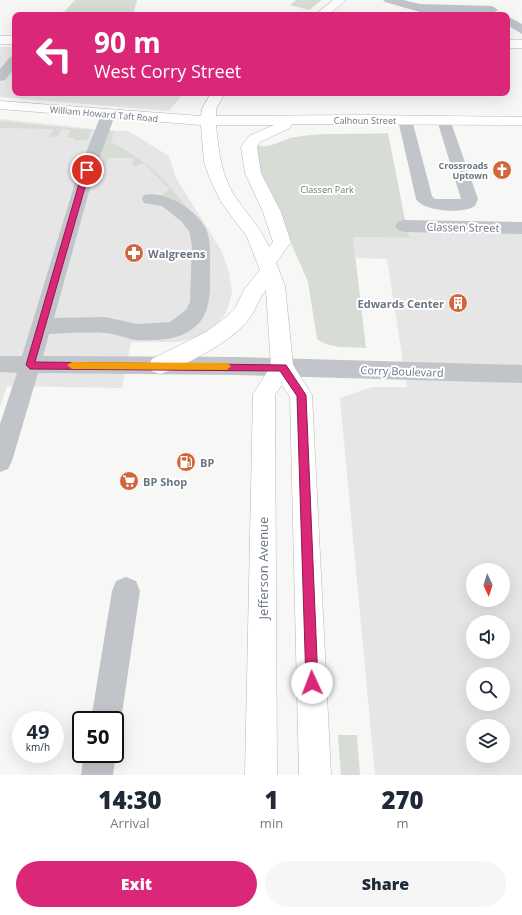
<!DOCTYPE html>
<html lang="en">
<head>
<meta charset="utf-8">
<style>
  :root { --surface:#fff; --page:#f6f6f7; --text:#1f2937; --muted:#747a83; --accent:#db2777 }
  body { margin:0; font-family:"Open Sans",sans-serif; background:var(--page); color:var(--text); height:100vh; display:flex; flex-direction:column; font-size:15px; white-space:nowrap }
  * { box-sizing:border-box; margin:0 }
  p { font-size:13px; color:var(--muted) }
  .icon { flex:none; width:22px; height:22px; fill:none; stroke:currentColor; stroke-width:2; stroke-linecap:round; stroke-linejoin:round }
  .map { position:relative; height:775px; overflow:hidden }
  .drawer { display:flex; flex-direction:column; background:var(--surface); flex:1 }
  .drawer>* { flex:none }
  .banner { position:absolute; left:12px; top:12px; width:498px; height:84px; border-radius:8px; box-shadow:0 4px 16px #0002; background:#db2777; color:#fff; overflow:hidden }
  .needle { width:26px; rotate:176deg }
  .tools { position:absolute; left:466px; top:563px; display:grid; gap:8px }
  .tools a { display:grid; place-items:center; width:44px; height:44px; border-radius:50%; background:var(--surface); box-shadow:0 4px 16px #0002; font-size:20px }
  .speed { position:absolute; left:12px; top:711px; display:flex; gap:8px; font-size:20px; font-weight:700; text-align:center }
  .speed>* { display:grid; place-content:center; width:52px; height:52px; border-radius:50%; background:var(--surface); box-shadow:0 4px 16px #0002; line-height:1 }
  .speed small { font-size:10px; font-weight:400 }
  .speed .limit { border:2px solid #111; border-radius:6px; background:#fff; color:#111 }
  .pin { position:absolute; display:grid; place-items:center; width:34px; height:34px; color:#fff; margin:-17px; border:2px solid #fff; border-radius:50%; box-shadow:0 1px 4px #0007 }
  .me { position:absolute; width:44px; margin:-22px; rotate:358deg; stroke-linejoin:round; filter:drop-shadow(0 0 3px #0008) }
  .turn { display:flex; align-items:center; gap:14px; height:84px; padding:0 16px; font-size:18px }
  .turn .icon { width:52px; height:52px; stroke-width:2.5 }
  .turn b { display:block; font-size:28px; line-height:34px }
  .eta { display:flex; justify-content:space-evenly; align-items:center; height:68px; text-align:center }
  .eta b { font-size:24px; font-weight:800; line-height:28px }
  .primary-button { display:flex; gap:8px; margin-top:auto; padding:8px 16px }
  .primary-button a { flex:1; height:46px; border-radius:24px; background:var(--accent); color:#fff; font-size:16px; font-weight:800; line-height:46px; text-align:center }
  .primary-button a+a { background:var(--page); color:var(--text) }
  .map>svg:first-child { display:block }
  .built { fill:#e5e6e5; fill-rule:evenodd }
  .green { fill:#d7dcd5 }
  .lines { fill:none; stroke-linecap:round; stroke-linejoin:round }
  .major-casing { stroke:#b3b6ba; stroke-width:1 }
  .minor { fill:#c1c4c8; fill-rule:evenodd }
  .major { fill:#fff; fill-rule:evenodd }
  .route { fill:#db2777; stroke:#8e194d }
  .slow { fill:#f59e0b }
  .labels { text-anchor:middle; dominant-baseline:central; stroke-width:4; stroke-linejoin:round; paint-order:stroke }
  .far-street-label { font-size:9px; fill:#6a7683; stroke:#fff }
  .far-poi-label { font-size:9px; font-weight:bold; fill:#6a7683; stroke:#fff; text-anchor:end }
  .far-park-label { font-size:9px; fill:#6b7b68; stroke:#fff }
  .street-label { font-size:11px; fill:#6a7683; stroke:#fff }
  .poi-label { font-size:11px; font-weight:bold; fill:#6a7683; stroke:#fff; text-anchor:start }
  .near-street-label { font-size:13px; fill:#6a7683; stroke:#fff }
</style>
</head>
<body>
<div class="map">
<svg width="522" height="775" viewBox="0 0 522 775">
  <rect width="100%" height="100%" fill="#f7f7f5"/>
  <g class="built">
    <polygon points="0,47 15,47 15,93 184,93 169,111 0,97"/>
    <polygon points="0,119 103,130 128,131 169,156 176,178 221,250 229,272 232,293 226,313 213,328 201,336 179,342 131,342 122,388 7,386 0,407"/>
    <path d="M 404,226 L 522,228 L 522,775 L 375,775 L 340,398 L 372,387 L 407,387 L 387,259 L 356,258 L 353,237 L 410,238 ZM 473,570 L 503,570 L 503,600 L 473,600 ZM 473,622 L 503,622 L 503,652 L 473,652 ZM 473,674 L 503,674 L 503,704 L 473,704 ZM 473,726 L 503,726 L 503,756 L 473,756 Z"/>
  </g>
  <g class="green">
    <polygon points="40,0 137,0 133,15 61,15 75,0"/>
    <polygon points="296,0 322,0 309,10 290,5"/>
    <polygon points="0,121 80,129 91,130 88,140 75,140 74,138 67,137 71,130 61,129 58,137 50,137 53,129 0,128"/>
    <path d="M 107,131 L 114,131 L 111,142 C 149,162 166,180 192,214 L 163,196 L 162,194 L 170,190 L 144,163 L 133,167 L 133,158 L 108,158 L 105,167 L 95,167 Z"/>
    <path d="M 388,133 L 406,225 L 404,226 L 410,238 L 353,237 L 366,348 C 350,347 330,349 317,339 L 308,282 L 261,174 L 256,155 L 258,145 C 269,150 282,139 295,137 C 326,132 357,135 388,133 Z"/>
    <polygon points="338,735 357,735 360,775 341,775"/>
  </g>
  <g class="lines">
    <g class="major-casing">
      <g id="major">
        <polygon points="333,0 346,0 328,15 315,15"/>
        <rect x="0" y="36" width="15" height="8"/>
        <rect x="507" y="40" width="15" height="8"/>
        <path d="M 211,93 L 225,93 L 216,109 L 216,116 L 363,115 L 522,117 L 522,125 L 292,124 L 290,128 L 260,142 L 257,147 L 261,173 L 281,212 L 291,242 L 276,263 L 285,286 L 293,365 L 312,395 L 331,775 L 299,775 L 290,397 L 282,385 L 275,395 L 277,775 L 245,775 L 253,394 L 271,366 L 266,290 C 258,299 256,310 249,319 C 233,341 186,365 160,374 L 152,371 L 149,365 L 152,359 L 206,332 L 225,318 L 235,308 L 244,290 L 260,270 L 247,237 L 221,202 L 210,179 L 204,162 L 201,125 L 0,109 L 0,101 L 201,116 L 202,109 ZM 216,125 L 274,125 L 249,136 L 241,147 L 245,173 L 263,212 L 273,242 L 269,247 C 261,229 249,216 238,201 C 221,177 219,153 216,125 Z"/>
      </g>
    </g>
    <g class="minor">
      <polygon points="383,0 403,0 420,4 492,6 498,10 492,14 420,12 385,2"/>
      <polygon points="507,16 522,24 522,34 507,25"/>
      <polygon points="15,56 15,68 5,80 0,81 0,69 10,57"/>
      <path d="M 108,111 L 113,112 L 115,115 L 95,170 L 54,318 L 105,317 L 137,324 L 170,322 L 186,310 L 190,302 L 192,245 L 189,231 L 181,221 L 162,206 L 144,203 L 142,199 L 144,195 C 165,190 197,210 206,229 C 211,240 210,254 210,265 C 210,296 213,323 179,336 C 167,340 149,341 137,340 C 126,339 115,333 104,333 C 86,332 67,333 49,334 L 43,356 L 236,357 L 522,365 L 522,383 L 236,375 L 38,373 L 12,461 L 8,469 L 0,472 L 0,424 L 17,373 L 0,372 L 0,356 L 22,356 L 79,170 L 101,115 L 103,112 Z"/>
      <path d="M 405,116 L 410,117 L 412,120 L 432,196 L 435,199 L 461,199 L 437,120 L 439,117 L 449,117 L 478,199 L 475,206 C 463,214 424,212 416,199 L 398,120 L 400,117 Z"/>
      <polygon points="404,220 522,222 522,234 404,232 398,230 395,226 398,222"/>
      <polygon points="126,577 136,581 140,591 121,720 115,732 115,720 91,720 112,591 116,581"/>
      <polygon points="115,752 116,754 113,775 81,775 84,754 115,754"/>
    </g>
    <use href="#major" class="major"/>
  </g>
  <polygon class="route" points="87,168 90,170 35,362 286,365 306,395 318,683 317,688 312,689 308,688 306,683 297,396 280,371 30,369 26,365 83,170"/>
  <polygon class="slow" points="72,362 227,363 231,366 227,370 72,369 67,365"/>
  <defs>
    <g id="church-disc" transform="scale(1)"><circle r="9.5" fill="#d0673d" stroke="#fff"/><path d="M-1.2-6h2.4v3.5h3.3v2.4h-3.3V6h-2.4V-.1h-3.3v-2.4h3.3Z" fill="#fff"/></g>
    <g id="pharmacy-disc" transform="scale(1)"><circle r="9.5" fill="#d0673d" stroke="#fff"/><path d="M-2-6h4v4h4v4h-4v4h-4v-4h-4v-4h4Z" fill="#fff"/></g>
    <g id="building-disc" transform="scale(1)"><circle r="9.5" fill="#d0673d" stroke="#fff"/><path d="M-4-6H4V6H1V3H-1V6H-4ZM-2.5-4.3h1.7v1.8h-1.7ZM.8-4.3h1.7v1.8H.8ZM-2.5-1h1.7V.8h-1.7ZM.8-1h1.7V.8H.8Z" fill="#fff"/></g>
    <g id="fuel-disc" transform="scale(1)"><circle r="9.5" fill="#d0673d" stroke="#fff"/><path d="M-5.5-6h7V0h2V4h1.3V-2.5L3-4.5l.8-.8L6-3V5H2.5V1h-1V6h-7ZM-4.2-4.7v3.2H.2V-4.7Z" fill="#fff"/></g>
    <g id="supermarket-disc" transform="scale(1)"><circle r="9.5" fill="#d0673d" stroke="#fff"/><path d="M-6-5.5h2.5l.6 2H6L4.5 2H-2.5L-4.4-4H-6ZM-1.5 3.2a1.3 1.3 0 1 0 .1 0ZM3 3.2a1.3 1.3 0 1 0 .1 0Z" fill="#fff"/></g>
  </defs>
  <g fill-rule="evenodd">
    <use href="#church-disc" x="502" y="170"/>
    <use href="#pharmacy-disc" x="134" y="253"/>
    <use href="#building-disc" x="458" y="303"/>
    <use href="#fuel-disc" x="186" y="462"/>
    <use href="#supermarket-disc" x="129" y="481"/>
  </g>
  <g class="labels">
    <g class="far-street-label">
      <text transform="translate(104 114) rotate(5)">William Howard Taft Road</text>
      <text x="365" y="120">Calhoun Street</text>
    </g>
    <g class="far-poi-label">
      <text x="488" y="165">Crossroads<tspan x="488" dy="10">Uptown</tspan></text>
    </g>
    <g class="far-park-label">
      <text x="327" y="189">Classen Park</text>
    </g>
    <g class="street-label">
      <text transform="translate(463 227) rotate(1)">Classen Street</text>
      <text transform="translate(402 371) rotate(2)">Corry Boulevard</text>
    </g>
    <g class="poi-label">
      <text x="148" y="253">Walgreens</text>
      <text x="444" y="303" text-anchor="end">Edwards Center</text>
      <text x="200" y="462">BP</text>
      <text x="143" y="481">BP Shop</text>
    </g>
    <g class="near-street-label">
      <text transform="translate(263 568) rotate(-90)">Jefferson Avenue</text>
    </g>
  </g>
</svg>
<div class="tools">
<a><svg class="needle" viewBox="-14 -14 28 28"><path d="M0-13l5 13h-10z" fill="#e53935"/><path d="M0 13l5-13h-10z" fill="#747a83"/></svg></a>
<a><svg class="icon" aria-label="sound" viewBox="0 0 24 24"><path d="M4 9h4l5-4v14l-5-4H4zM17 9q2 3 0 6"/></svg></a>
<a><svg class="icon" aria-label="search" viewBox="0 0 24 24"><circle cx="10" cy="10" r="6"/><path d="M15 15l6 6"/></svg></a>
<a><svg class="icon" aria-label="layers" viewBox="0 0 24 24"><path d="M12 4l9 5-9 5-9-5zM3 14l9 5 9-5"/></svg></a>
</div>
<div class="speed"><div>49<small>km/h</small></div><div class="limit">50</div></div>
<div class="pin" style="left:87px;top:170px;background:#d93025"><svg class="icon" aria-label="arrive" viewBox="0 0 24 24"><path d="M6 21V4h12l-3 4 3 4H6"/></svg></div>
<svg class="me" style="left:312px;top:683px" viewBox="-20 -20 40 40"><circle r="19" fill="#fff"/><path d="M0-13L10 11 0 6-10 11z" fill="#db2777"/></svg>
<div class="banner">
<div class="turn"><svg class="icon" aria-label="left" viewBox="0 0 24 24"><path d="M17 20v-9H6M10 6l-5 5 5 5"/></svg><div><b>90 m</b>West Corry Street</div></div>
</div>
</div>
<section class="drawer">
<div class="eta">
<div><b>14:30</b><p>Arrival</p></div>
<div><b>1</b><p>min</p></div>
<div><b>270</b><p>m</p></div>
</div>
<div class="primary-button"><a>Exit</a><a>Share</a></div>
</section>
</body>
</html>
